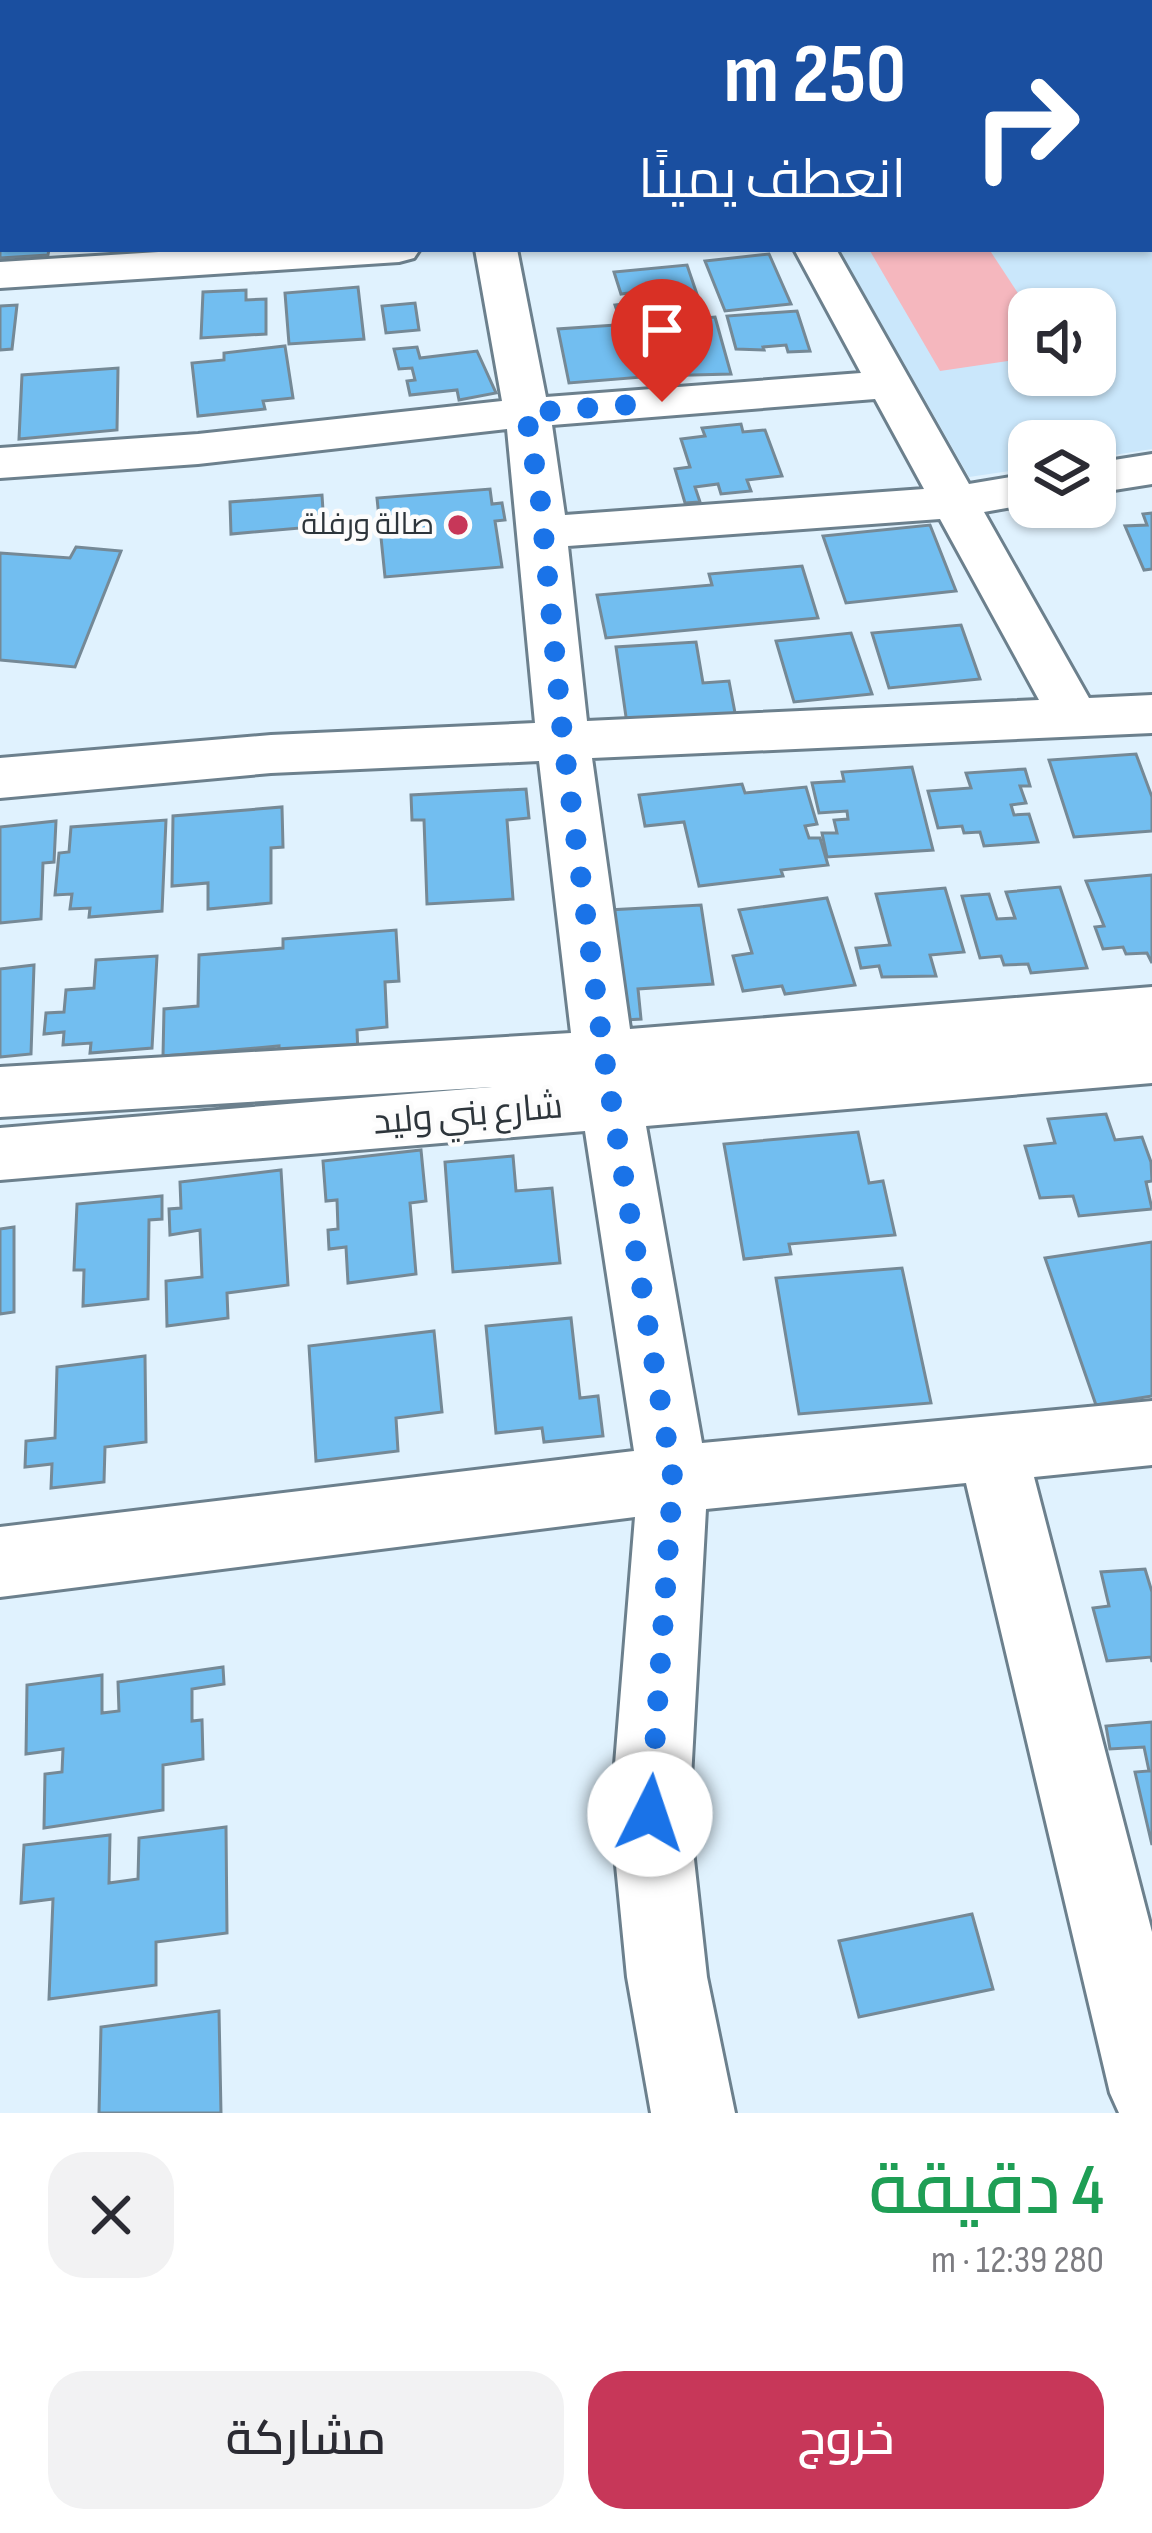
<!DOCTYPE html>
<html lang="ar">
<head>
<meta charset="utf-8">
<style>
  :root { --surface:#fff; --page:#f2f2f3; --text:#2b2b33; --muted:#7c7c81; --accent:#c73759 }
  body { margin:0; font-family:"Sofia Sans Condensed",Cairo,sans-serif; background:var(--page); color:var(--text); direction:rtl; height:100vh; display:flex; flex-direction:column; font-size:45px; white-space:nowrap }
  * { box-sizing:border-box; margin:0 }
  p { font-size:39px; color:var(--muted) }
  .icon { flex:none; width:66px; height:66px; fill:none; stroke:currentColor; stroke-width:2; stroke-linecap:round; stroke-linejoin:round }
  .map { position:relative; height:2113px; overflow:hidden; direction:ltr }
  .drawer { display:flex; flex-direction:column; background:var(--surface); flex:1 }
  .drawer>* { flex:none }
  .guide { position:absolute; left:0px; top:0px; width:1152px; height:252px; box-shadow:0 3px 9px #0004; direction:rtl; background:#1a4fa0; color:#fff; overflow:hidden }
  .tools { position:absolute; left:1008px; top:288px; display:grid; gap:24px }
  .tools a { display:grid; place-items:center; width:108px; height:108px; border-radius:24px; background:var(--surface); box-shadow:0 3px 9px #0004; font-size:60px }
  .pin { position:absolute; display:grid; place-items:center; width:102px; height:102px; color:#fff; margin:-123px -51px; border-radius:50% 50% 50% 0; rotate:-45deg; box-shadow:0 0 12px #0007 }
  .pin .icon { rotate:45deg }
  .me { position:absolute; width:132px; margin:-66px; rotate:4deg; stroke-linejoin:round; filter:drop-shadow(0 0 9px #0008) }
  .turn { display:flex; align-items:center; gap:42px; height:252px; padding:0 48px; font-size:54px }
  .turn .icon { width:156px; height:156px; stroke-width:2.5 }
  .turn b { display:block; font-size:84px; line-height:102px }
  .round { display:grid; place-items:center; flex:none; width:126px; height:126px; border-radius:36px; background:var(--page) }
  .head { display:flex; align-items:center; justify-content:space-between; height:204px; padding:0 48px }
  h1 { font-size:72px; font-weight:600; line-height:90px; color:#1e9e55 }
  .button { display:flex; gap:24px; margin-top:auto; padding:24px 48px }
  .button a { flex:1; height:138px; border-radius:36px; background:var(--accent); color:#fff; font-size:48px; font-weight:600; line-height:138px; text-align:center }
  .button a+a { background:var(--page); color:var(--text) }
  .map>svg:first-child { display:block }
  .built { fill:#cae7fb; fill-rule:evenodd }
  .green { fill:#f5b7be }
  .building { fill:#72bef0; stroke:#758996; stroke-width:3 }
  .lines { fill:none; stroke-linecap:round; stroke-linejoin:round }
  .minor-casing { stroke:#6c808d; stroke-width:6 }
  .minor { fill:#fff; fill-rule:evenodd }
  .route { stroke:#1a73e8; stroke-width:21; stroke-dasharray:0 37.8 }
  .poi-dot { fill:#c73759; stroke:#fcfcfc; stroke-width:4.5 }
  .labels { text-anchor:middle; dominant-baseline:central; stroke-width:9; stroke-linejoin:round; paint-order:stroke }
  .far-poi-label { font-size:30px; fill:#2d353b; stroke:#fcfcfc; text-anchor:end }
  .street-label { font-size:36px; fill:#2d353b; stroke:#fcfcfc }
</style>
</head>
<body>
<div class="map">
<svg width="1152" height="2113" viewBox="0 0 1152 2113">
  <rect width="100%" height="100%" fill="#e0f2fe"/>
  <path class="built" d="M 1152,19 L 1152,449 L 1095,458 L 1095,441 L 1029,441 L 1029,468 L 969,477 L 839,249 L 1149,249 ZM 1029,309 L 1095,309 L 1095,375 L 1029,375 Z"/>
  <polygon class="green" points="989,249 1029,310 1029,358 940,371 870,251"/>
  <g class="building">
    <polygon points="0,209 3,249 56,249 49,249 48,255 0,258"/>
    <polygon points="769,254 791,304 725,311 705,261"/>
    <polygon points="687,265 704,315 621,323 615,305 648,301 644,291 621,294 614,272"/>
    <polygon points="358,287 364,339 289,344 285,293"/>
    <polygon points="246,290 246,300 266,299 266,334 201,338 203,292"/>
    <polygon points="415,303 419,330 386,333 382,306"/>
    <polygon points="17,305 12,349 0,350 0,306"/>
    <polygon points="797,311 810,351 788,352 786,345 763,347 764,350 736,349 727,316"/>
    <polygon points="715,317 731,374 653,376 640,323"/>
    <polygon points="630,324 643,377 569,383 558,329"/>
    <polygon points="285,346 293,398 263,401 265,409 198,416 192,363 224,360 224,353"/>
    <polygon points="417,347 420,358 477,351 496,393 459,400 457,390 410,395 407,381 415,380 412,368 399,369 394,349"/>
    <polygon points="118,368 117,430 19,439 22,375"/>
    <polygon points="741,424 743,432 765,430 782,476 747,480 751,491 721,494 718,484 695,487 700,502 685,503 675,469 690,467 681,439 705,436 702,428"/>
    <polygon points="490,489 492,504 502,503 505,520 495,521 502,567 385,577 377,498"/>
    <polygon points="322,495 324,526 231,534 230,502"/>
    <polygon points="1152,513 1152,569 1144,570 1125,526 1147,525 1143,514"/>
    <polygon points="930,525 956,591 846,603 823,536"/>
    <polygon points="76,547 121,551 75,667 0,660 0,553 70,558"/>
    <polygon points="802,566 818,618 606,638 597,595 712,585 709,574"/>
    <polygon points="961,625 980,679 889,688 872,633"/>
    <polygon points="851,633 872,694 794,702 776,641"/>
    <polygon points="696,642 703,683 729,681 736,718 627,724 616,647"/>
    <polygon points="1136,754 1152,797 1152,831 1074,837 1049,760"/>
    <polygon points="912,767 933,850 827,857 822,833 837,833 834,820 848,819 847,811 819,813 812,783 844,781 842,772"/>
    <polygon points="1025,769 1030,786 1020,786 1026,803 1011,805 1014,815 1029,814 1038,842 984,846 980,832 964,833 962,826 938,828 928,791 971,788 966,773"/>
    <polygon points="742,784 745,793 806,787 817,824 805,826 809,838 820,838 828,865 781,870 783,876 699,886 684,822 645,826 639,795"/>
    <polygon points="526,789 529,818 507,820 513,899 427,904 424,820 412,820 411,795"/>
    <polygon points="282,807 283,847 271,848 271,903 208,909 208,883 172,886 173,816"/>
    <polygon points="166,820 162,911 89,917 90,908 70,909 72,894 55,895 59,853 69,852 71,827"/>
    <polygon points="56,821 54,862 43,863 41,919 0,923 0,827"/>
    <polygon points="1152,875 1152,963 1147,953 1126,954 1123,947 1103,949 1095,927 1104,926 1086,881"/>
    <polygon points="1060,887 1087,968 1031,973 1028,964 1004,965 1001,956 980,958 962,896 989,894 997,919 1015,918 1006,892"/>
    <polygon points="945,888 964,952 930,955 936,976 882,977 879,966 861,968 856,948 890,945 876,894"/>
    <polygon points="827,898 855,985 785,994 782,986 743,991 733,956 752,953 739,910"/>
    <polygon points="701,905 713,984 638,989 641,1019 609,1021 608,910"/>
    <polygon points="396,930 399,981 385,982 387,1027 357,1030 358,1054 279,1062 279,1046 163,1056 164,1009 198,1006 199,955 283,948 283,939"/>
    <polygon points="157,956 152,1048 90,1053 91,1043 63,1045 64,1032 44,1034 46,1013 64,1012 66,990 94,988 96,960"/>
    <polygon points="34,965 31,1054 0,1057 0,969"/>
    <polygon points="1106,1114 1115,1140 1142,1137 1151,1162 1152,1181 1146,1182 1152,1209 1079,1216 1073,1196 1040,1198 1025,1146 1055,1143 1048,1119"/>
    <polygon points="858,1132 869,1183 883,1181 895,1235 789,1244 791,1254 744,1259 724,1144"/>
    <polygon points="421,1150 426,1201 410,1203 416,1274 348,1283 346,1247 329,1249 328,1230 338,1229 337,1200 326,1201 323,1161"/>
    <polygon points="513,1156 516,1191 552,1188 560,1263 453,1272 445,1162"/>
    <polygon points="281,1170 288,1285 227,1293 228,1318 167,1326 166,1281 202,1277 200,1230 170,1235 169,1209 181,1208 180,1182"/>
    <polygon points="162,1196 162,1219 149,1220 148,1299 83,1306 84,1270 74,1270 77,1204"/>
    <polygon points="14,1227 14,1312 0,1314 0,1229"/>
    <polygon points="1152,1242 1152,1396 1096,1405 1045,1258"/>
    <polygon points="902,1268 931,1403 799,1414 776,1278"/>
    <polygon points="571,1318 580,1398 598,1396 603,1436 544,1442 542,1428 496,1433 486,1326"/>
    <polygon points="434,1331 442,1412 396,1418 398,1451 316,1461 309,1346"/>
    <polygon points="145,1356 146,1442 105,1447 104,1482 51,1488 52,1464 25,1467 26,1441 55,1438 57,1367"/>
    <polygon points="1145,1569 1152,1592 1152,1662 1151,1657 1107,1661 1093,1608 1109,1606 1101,1572"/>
    <polygon points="223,1667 224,1684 192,1689 192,1721 202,1720 203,1759 163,1765 163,1810 44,1828 45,1774 62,1772 63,1749 26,1754 27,1685 102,1675 102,1713 119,1711 118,1682"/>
    <polygon points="1152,1722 1152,1845 1135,1772 1149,1771 1144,1747 1110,1749 1106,1726"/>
    <polygon points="226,1827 227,1933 156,1942 156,1985 49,1999 53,1899 21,1903 24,1845 110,1835 109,1883 138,1879 139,1838"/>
    <polygon points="972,1914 993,1989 859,2017 839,1941"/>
    <polygon points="219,2011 221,2113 99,2113 101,2027"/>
  </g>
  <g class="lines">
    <g class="minor-casing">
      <g id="minor">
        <polygon points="0,0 71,0 3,3 0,12"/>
        <polygon points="803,0 868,0 801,3"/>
        <polygon points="1152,0 1152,20 1149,20 1149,3 1135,3"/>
        <rect x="0" y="51" width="3" height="22"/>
        <rect x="0" y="92" width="3" height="24"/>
        <polygon points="206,249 420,249 414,258 399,262 0,288 0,262"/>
        <path d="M 475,249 L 517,249 L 546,397 L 861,373 L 794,249 L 836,249 L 969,484 L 1029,474 L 1029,504 L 984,512 L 1089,698 L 1152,695 L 1152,733 L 592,758 L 630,1029 L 1152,987 L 1152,1083 L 646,1126 L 702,1443 L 1152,1401 L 1152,1465 L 1034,1477 L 1152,1932 L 1152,2113 L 1119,2113 L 1110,2093 L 966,1483 L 706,1509 L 689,1814 L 707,1977 L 735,2113 L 651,2113 L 627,1977 L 611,1814 L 635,1517 L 0,1597 L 0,1527 L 634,1451 L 585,1131 L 0,1180 L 0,1128 L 492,1087 L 0,1117 L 0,1067 L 571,1033 L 539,761 L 271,773 L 0,798 L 0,758 L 271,735 L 535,723 L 507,429 L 198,464 L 0,478 L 0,448 L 198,434 L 502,401 ZM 875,399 L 924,489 L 565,515 L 552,425 ZM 940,519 L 1039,700 L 587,721 L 568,546 Z"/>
        <polygon points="1152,454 1152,484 1095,493 1095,463"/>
      </g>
    </g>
    <use href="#minor" class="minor"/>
  </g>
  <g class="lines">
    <polyline class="route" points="650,1814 673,1479 604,1056 563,740 540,497 526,413 662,402"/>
  </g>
  <circle class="poi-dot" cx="458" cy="525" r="12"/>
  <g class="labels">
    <g class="far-poi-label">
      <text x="434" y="525">صالة ورفلة</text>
    </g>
    <g class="street-label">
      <text transform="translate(468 1115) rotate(-5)">شارع بني وليد</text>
    </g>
  </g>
</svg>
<div class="tools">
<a><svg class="icon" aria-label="sound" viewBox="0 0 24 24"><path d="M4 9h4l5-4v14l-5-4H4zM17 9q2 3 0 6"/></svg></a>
<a><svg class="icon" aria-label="layers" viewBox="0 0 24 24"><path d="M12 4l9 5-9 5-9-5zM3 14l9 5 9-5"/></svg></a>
</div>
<div class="pin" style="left:662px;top:402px;background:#d93025"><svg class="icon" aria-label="arrive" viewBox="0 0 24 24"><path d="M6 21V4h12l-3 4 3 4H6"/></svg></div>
<svg class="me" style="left:650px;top:1814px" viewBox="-20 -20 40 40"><circle r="19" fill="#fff"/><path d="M0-13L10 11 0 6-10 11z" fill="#1a73e8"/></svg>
<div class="guide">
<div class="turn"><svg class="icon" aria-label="right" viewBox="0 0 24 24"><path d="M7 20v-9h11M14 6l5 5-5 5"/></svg><div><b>250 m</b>انعطف يمينًا</div></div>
</div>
</div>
<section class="drawer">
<div class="head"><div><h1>4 دقيقة</h1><p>280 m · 12:39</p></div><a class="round"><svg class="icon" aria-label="close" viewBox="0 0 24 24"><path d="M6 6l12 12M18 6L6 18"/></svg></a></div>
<div class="button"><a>خروج</a><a>مشاركة</a></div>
</section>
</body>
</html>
